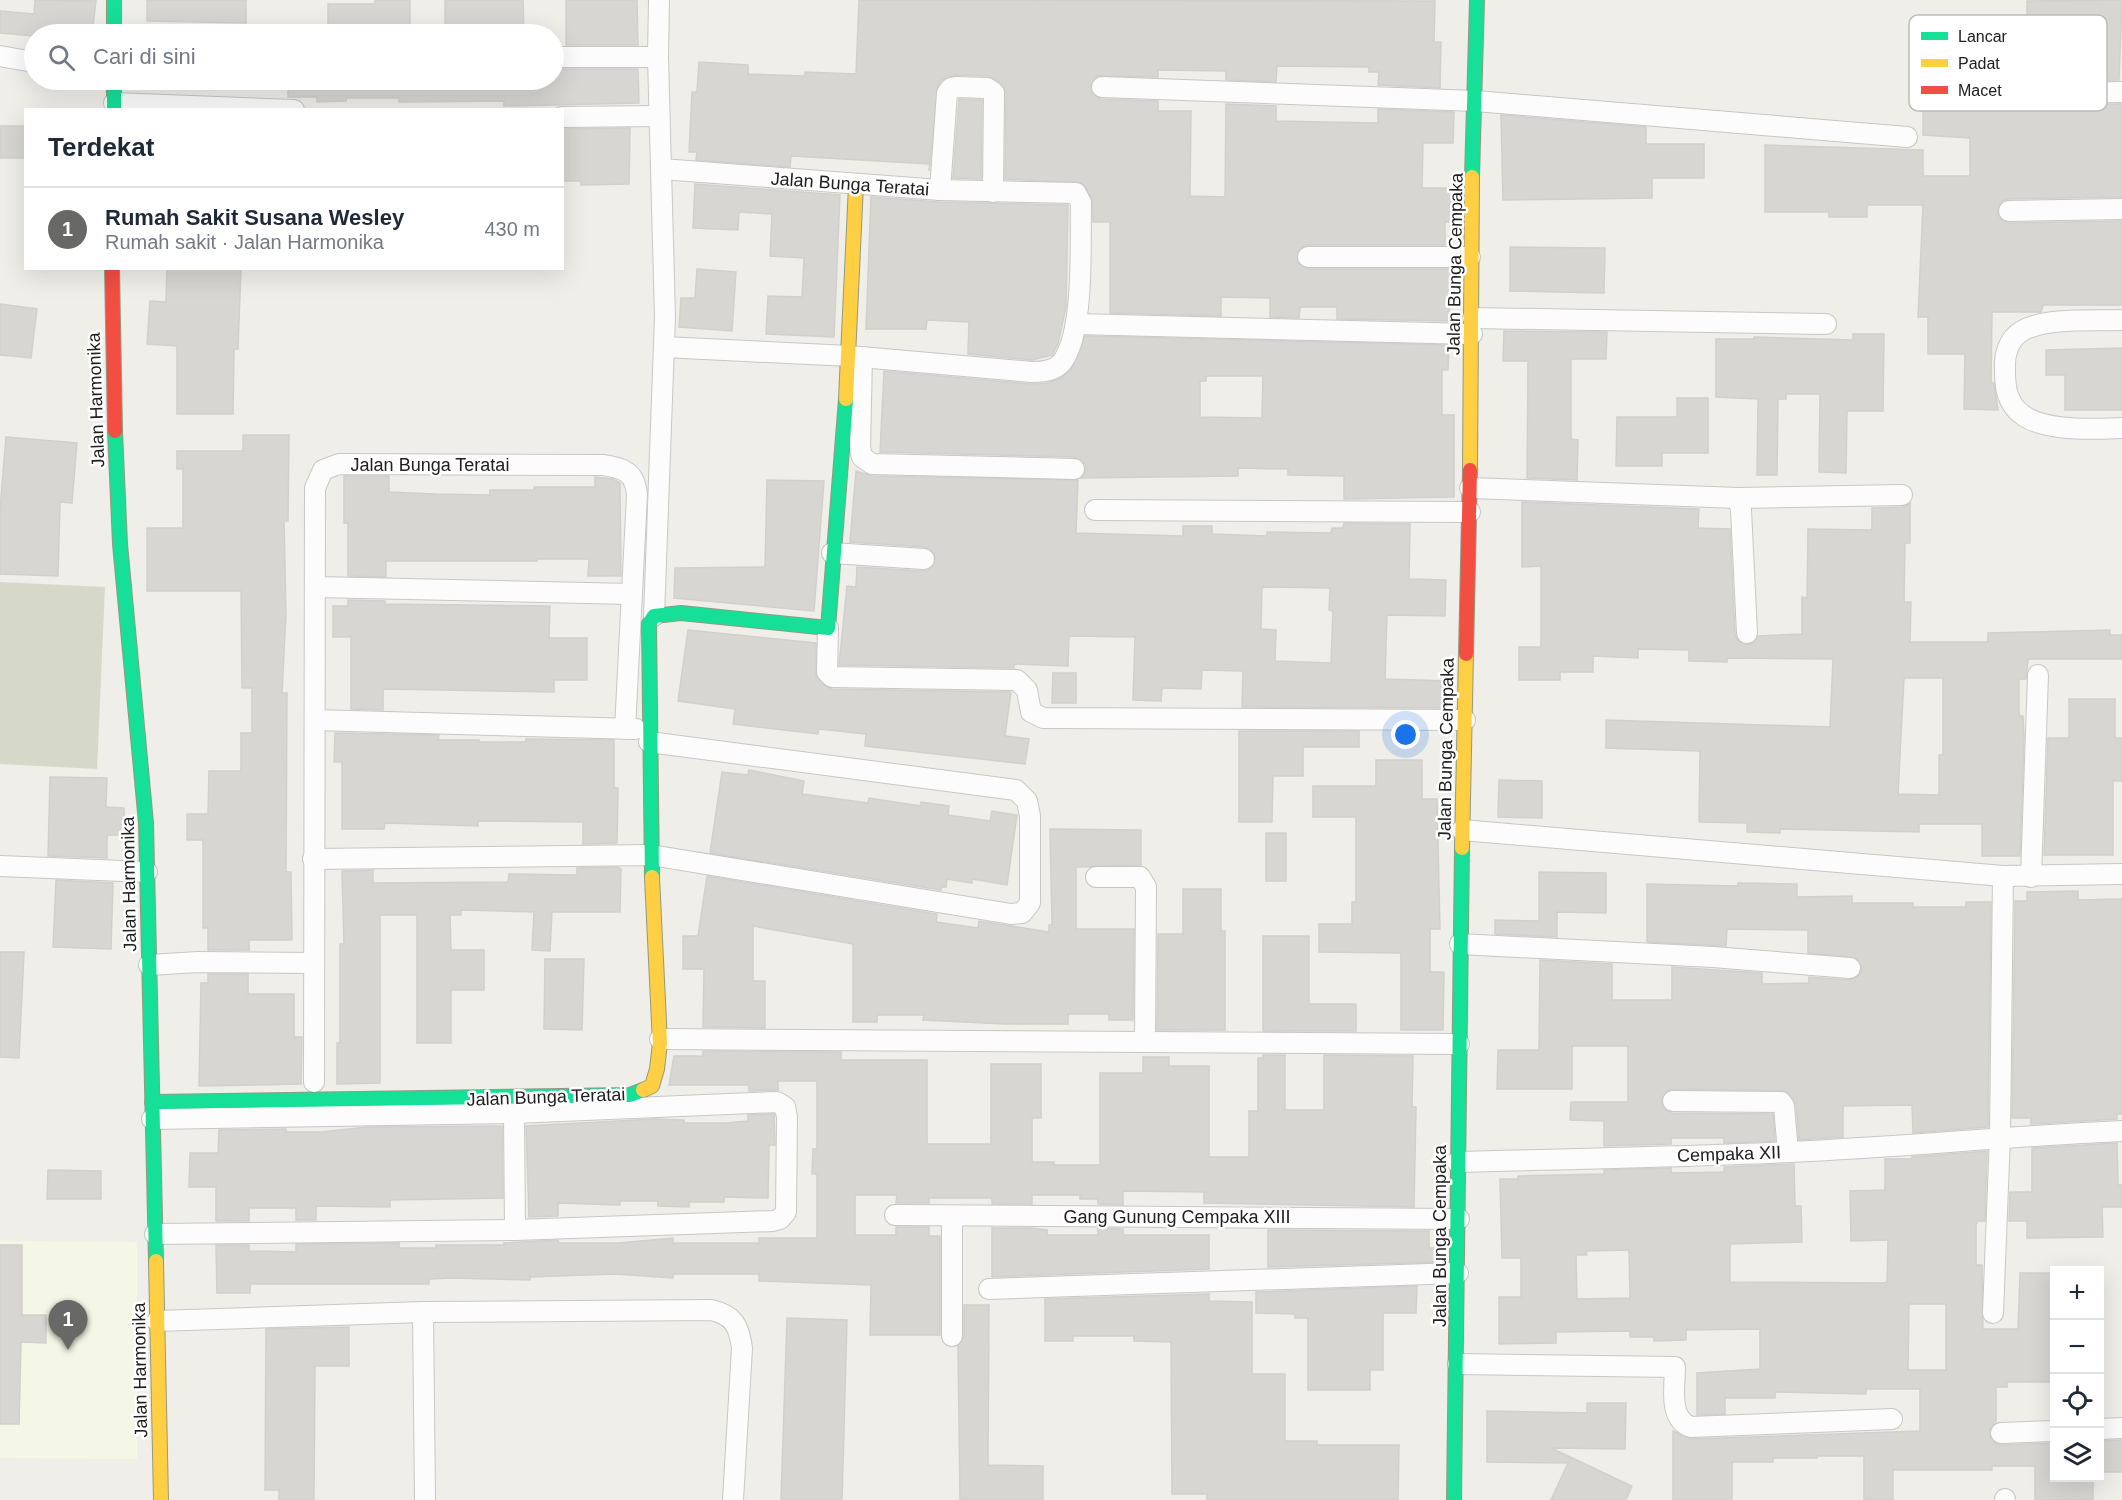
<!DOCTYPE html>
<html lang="id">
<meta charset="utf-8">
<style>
body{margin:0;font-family:Helvetica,sans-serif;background:#f6f6f7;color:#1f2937}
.controls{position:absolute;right:18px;bottom:18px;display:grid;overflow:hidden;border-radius:0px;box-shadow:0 6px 24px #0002}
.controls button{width:54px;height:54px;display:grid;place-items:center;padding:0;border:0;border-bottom:2px solid #e0e1e3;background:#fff;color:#1f2937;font:30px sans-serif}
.you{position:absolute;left:1406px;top:735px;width:21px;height:21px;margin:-15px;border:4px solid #fff;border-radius:50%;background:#1a73e8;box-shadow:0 0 0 9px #1a73e833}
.badge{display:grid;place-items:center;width:39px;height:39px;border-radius:50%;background:#686866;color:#fff;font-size:20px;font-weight:700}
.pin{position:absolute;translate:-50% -50px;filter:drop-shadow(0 2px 3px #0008)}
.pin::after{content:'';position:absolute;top:32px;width:21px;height:18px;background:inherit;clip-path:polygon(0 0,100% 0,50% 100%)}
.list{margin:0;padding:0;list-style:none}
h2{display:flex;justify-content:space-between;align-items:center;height:78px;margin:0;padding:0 24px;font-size:26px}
h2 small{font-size:20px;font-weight:400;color:#747a83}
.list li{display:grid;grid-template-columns:39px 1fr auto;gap:18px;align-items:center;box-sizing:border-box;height:84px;padding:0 24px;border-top:2px solid #e0e1e3}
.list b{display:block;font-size:22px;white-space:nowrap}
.list p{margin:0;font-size:20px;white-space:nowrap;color:#747a83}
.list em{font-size:20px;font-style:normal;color:#747a83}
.icon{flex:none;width:33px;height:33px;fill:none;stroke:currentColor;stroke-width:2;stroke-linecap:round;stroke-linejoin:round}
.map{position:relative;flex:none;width:2122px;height:1500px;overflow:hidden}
.search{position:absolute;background:#fff;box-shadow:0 6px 24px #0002;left:24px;top:24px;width:540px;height:66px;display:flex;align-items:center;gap:15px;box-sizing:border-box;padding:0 21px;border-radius:33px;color:#747a83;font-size:22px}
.panel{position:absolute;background:#fff;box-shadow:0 6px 24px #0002;left:24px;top:108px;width:540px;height:162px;border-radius:0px}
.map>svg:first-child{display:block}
.education{fill:#f4f7e5}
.construction{fill:#d6d9ca}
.building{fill:#d7d6d2;stroke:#d2d0ca;stroke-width:1.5;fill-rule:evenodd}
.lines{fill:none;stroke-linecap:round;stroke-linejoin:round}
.street-casing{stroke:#c7c7c5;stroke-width:22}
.fast-casing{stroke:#939a7f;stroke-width:16}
.slow-casing{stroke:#939a7f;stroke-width:16}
.jam-casing{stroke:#939a7f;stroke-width:16}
.street{stroke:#fdfcfc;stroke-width:20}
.fast{stroke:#16e098;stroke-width:14}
.slow{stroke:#ffcf43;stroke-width:14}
.jam{stroke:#f24e42;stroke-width:14}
.labels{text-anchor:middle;stroke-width:5;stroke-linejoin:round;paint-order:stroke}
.street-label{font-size:18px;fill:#202020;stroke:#fff}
.key{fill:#fff;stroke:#bcbcbc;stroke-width:1.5}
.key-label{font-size:16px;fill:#202020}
</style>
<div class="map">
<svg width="2122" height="1500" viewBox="0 0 2122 1500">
<rect width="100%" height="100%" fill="#efeee9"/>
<polygon class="education" points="0,1241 137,1242 137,1459 0,1458"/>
<polygon class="construction" points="0,582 105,587 97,769 0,764"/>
<g class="building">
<polygon points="35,0 96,1 92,34 34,36 0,33 0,11 34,14"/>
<polygon points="147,0 246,0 246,23 147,21"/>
<polygon points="375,0 410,0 410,34 328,34 328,4 375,4"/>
<polygon points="445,0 523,0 524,34 445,34"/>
<polygon points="566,0 637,0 638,45 566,45"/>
<polygon points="859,0 1435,1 1434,42 1441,42 1440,88 1378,85 1379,72 1369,72 1369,67 1277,66 1276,82 1226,80 1226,71 1158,70 1158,77 1097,76 1090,87 1092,93 1101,99 1158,101 1158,111 1191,111 1190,196 1225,197 1226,104 1276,106 1276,121 1378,123 1378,109 1454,112 1453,143 1423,143 1422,188 1452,188 1451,222 1445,222 1445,245 1308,245 1302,247 1296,256 1298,263 1308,269 1451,269 1449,321 1337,319 1337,307 1300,307 1299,318 1270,317 1270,298 1221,297 1221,316 1110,313 1110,222 1093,222 1092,198 1082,183 1005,179 1006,93 1001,83 988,76 954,75 942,80 938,86 929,171 930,164 791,156 790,167 696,160 697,152 689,152 692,92 697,92 699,62 748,65 748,74 805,76 805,72 856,74"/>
<polygon points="2122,0 2119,80 1964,83 1953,90 1954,102 1964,107 2122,104 2122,197 2009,199 2002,201 1997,211 1999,218 2009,223 2122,221 2122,305 2043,305 2041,312 1992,312 1991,383 1994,383 1998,410 1964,409 1965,354 1928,354 1928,317 1918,317 1923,205 1867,205 1867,217 1829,217 1829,212 1765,212 1765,145 1923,150 1923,176 1970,176 1970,138 1923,135 1923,85 1931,85 1931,46 2027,48 2027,1"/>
<polygon points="554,69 638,69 639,103 504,106 504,101 399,102 399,98 346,98 346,101 317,102 317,97 288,97 288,80 554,80"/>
<polygon points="959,99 982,100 981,179 953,178"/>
<polygon points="1501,115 1646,127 1646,144 1704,144 1704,178 1652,178 1652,198 1503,200"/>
<rect x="0" y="126" width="26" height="32"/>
<polygon points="630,128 629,184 581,185 581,181 562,181 562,129"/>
<polygon points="695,184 840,195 834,337 766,334 768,296 802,297 804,258 770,256 772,214 739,212 738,230 693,228"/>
<polygon points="871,197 939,202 1068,205 1066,307 1058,344 1052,355 1032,360 968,354 969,322 927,320 926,329 866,329"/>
<polygon points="1510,247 1605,248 1604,293 1510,291"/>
<polygon points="167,268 241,268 238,349 234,349 233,414 177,414 177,346 147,344 150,301 166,302"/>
<polygon points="697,269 736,272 732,331 679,327 681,298 695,298"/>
<polygon points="0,304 37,309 31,358 0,355"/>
<polygon points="1504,331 1607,332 1606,359 1571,359 1571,439 1578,440 1577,480 1527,478 1528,361 1503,361"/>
<polygon points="1853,334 1884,334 1883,411 1847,411 1846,473 1819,472 1820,394 1786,394 1786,399 1778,399 1777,475 1757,475 1758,399 1716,397 1716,339 1754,339 1754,337 1853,340"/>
<path d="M1085 336 1449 345 1448 370H1442V415H1454V497L1344 499V476L1288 475V469L1238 468V476L1081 478 1086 470 1085 464 1074 457 880 452 884 371 1031 384 1047 383 1061 378 1071 370ZM1206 376H1263L1262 418 1200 417V381H1206Z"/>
<polygon points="2122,348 2122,410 2065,410 2065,375 2046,375 2046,350"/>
<polygon points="1677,398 1708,398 1708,453 1662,453 1662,466 1616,466 1617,417 1677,417"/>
<polygon points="243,435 289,435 288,521 284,521 286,613 282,693 287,693 286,872 291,872 292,940 249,940 249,950 208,950 208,928 203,928 203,840 187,840 187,814 208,814 209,771 241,771 241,733 252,733 252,688 242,688 241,591 147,591 147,528 183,528 183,469 177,469 177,451 243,451"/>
<polygon points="6,437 77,443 72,503 60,502 58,576 0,574 0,510"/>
<path d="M856 471 872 476 1078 480 1076 533 1183 536V526H1212V534L1267 536V532L1331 533 1332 528H1343L1344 523 1410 524 1409 579 1446 580 1445 616 1387 615 1385 679 1450 681 1449 708 1242 707 1243 671 1202 670 1201 689 1162 688 1161 701 1133 700 1135 637 1069 636 1068 666 1014 664V668L839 665 847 586 856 587 857 567 924 571 930 569 936 560 934 553 925 547 850 542ZM1262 587 1330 588 1329 610 1333 611 1331 663 1275 661 1276 630 1261 629Z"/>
<polygon points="344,476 389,476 389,492 435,494 490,495 490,490 534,490 534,487 595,487 595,477 613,479 620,483 621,576 588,576 589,559 537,559 537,561 386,561 386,577 348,576 348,523 344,523"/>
<polygon points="767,480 824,481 814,611 674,598 675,568 765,567"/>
<path d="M1522 502 1699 509 1698 528 1730 529 1735 634 1737 640 1747 645 1754 643 1758 636 1802 634V597L1807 598 1808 529 1872 530V508L1902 507 1910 503V543H1905L1904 602H1911L1910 642H1988V633L2110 630V635H2122V659H2028L2026 679H2019V716H2023L2024 738 2020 856H1982V824H1919V832L1780 829V833L1747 832V823L1699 822 1700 751 1606 748V720L1830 727 1833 659 1727 658V662L1689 661V650L1638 649V658L1593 656V672H1560V680H1519V647H1541V566L1522 567ZM1904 678H1943V755H1939V795L1898 794Z"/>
<polygon points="348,600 385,601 385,604 550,606 549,638 587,638 587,680 554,680 554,692 383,689 383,710 351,709 351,637 333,637 333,606 348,606"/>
<polygon points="688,630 816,643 816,676 824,685 832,689 1011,692 1005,736 1029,739 1025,764 865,746 866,734 819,729 818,734 733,724 735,709 678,701"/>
<polygon points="1053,673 1076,673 1076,703 1052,703"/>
<polygon points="2069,699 2115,699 2115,738 2122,738 2122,781 2113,781 2113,855 2044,855 2048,738 2069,738"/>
<polygon points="1239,731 1359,731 1359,747 1303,747 1303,776 1273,776 1272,822 1239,822"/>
<polygon points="335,733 439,735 438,740 479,740 479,742 526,742 526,739 614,740 614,788 618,788 617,843 583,844 583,822 478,821 478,826 385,823 384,829 342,829 342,762 334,762"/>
<polygon points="1376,760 1422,760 1422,799 1437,799 1440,929 1430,929 1430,972 1444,972 1443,1030 1401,1030 1401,953 1319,952 1319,924 1352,924 1352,902 1356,902 1356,817 1313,817 1313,786 1376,786"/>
<polygon points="749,770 804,781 802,794 868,803 869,798 921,806 921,802 949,806 948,815 990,821 992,811 1017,815 1007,885 972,879 972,883 947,879 946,887 941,887 941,890 710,853 722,772 748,775"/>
<polygon points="50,777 107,778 106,807 124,808 124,835 107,835 107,858 48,856"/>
<polygon points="1499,780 1542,781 1542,818 1498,817"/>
<polygon points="1050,829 1141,830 1141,865 1076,867 1076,929 1134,929 1133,1020 1109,1020 1109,1014 1068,1014 1068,1024 1005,1024 923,1020 924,1015 877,1015 877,1022 853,1022 853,944 753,926 753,981 765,981 765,1028 703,1027 704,969 683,969 683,936 698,936 707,876 937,914 936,922 978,928 979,921 1049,932 1049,925 1052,925"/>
<rect x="1266" y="833" width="20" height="48"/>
<polygon points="617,867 621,869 620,912 552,912 550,951 532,950 534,912 461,910 461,915 450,915 451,950 484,950 484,990 451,990 451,1043 417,1043 417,915 380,915 380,1083 337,1084 337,1043 340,1043 340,944 344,944 342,871 373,870 373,883 508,882 509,874 577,875 577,868"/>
<polygon points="1539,872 1606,873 1606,913 1557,912 1557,937 1495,934 1495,920 1539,921"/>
<polygon points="56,880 113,883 111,949 53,947"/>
<polygon points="1738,883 1797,884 1797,897 1852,896 1852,903 1913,903 1913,907 1966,907 1966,902 1991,902 1988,1127 1913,1133 1912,1105 1843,1106 1843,1137 1799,1140 1796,1104 1786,1091 1673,1089 1667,1091 1661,1100 1663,1107 1672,1113 1773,1114 1775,1141 1724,1143 1724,1138 1671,1138 1671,1144 1604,1146 1604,1121 1570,1120 1571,1102 1628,1102 1628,1046 1572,1046 1572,1089 1497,1089 1498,1050 1539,1050 1540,960 1612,964 1612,1000 1672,1000 1672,967 1762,973 1762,984 1809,983 1809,977 1850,980 1859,975 1862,968 1856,958 1808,953 1808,930 1727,929 1726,946 1647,942 1647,884 1738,886"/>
<polygon points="1183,889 1221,889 1221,931 1225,931 1225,1030 1157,1030 1158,934 1183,934"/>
<polygon points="2078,891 2078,900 2122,899 2122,1114 2117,1114 2117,1119 2031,1124 2031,1118 2012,1118 2015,901 2027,901 2027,892"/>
<polygon points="1263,936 1309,936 1309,1004 1356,1004 1356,1031 1263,1031"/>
<polygon points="0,952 24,952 19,1058 0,1057"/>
<polygon points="545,959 584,959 582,1030 544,1029"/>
<polygon points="208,974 248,974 248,994 294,994 294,1037 302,1037 301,1084 199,1086 201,983 208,983"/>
<polygon points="703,1051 841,1052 841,1060 927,1060 927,1144 991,1144 991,1064 1041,1064 1041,1118 1032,1118 1032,1162 1054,1162 1054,1165 1100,1165 1100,1073 1143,1073 1143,1057 1169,1057 1169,1066 1209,1066 1209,1157 1249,1157 1249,1111 1258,1111 1258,1058 1263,1058 1263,1055 1285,1055 1285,1110 1324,1110 1324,1055 1413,1056 1412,1107 1416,1107 1414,1207 1204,1203 1204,1192 1123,1191 1123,1205 1098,1204 1098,1199 1080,1199 1080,1195 1032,1195 1032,1204 992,1204 992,1198 929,1198 929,1203 896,1203 897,1195 855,1195 855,1235 896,1235 896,1227 929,1227 929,1236 940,1236 940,1335 870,1335 871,1285 759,1281 759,1274 673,1274 673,1278 615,1274 530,1277 530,1280 452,1278 429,1279 429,1284 250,1284 250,1293 217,1293 216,1245 249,1245 249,1251 296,1252 296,1244 399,1243 399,1248 436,1248 436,1245 504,1245 504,1243 558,1240 559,1243 619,1243 673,1238 673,1243 759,1243 759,1238 817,1238 817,1174 812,1174 813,1149 817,1149 817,1081 778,1081 778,1090 749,1091 749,1085 669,1085 674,1056 703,1056"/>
<polygon points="774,1114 775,1145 769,1145 768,1198 724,1197 724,1202 689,1202 689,1207 658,1206 658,1201 620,1201 620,1205 558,1203 558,1216 529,1217 526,1126 654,1119 684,1120 684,1123 726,1123 748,1121 748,1115"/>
<polygon points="502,1126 503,1198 390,1200 390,1207 316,1206 316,1220 296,1220 296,1208 249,1208 249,1221 216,1221 216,1187 189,1187 190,1153 218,1153 219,1130 286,1129 286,1132 321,1132 367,1127"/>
<polygon points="2117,1143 2118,1185 2122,1185 2122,1207 2102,1207 2103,1237 2027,1238 2027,1221 2009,1221 2010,1192 2032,1192 2032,1148"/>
<path d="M1987 1151 1985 1221H1978L1976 1225V1265H1982L1983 1329H2018L2020 1273H2055V1382H2007V1387H1996V1422L1991 1427 1989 1434 1995 1443 2001 1445 2055 1443V1479L2093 1478V1500H2035V1466H1992V1470H1893V1500H1864V1456H1817V1458H1773V1462H1732V1500H1673V1431L1691 1439 1920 1431V1389H1866V1394L1775 1392V1398H1725V1414L1697 1415V1373L1760 1369V1329L1686 1330V1340L1654 1341V1337H1630V1331L1556 1332V1343L1499 1344V1297H1521V1258H1502L1500 1179H1518V1176L1604 1174V1170L1671 1168V1173L1724 1172V1167L1794 1164 1795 1206H1801L1802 1242 1730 1244V1282L1883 1283 1887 1282 1888 1240 1851 1241 1850 1191 1885 1190V1159H1912V1157ZM1629 1250 1630 1298 1577 1299 1576 1255H1587L1586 1251ZM1909 1304H1946V1370H1908Z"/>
<polygon points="48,1170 101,1171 101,1199 47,1199"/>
<polygon points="992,1228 1032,1228 1047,1230 1047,1235 1098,1235 1098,1228 1123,1229 1123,1235 1209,1235 1209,1269 992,1277"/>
<polygon points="1268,1230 1429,1231 1429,1248 1441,1248 1441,1262 1268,1267"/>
<polygon points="0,1245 22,1245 22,1315 46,1315 46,1343 21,1342 19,1424 0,1424"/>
<polygon points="1417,1286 1416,1313 1383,1313 1383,1370 1370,1370 1370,1390 1308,1390 1308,1318 1295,1318 1295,1314 1256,1313 1256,1292"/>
<polygon points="1209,1294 1209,1301 1252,1302 1252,1374 1285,1374 1285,1441 1317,1441 1317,1445 1399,1445 1398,1500 1207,1500 1207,1494 1172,1494 1171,1342 1134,1341 1134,1336 1073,1336 1073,1341 1045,1341 1045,1299"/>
<polygon points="964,1305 989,1305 988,1465 1043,1466 1043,1500 960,1500 958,1346 964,1337"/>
<polygon points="787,1318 847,1320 842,1500 781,1500"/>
<polygon points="349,1327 349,1366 315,1366 314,1500 279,1500 279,1490 265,1490 266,1329"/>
<polygon points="1587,1403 1626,1403 1625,1449 1551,1448 1632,1486 1626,1500 1551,1500 1568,1463 1487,1462 1487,1411 1587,1413"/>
<polygon points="2122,1440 2122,1472 2100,1472 2100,1441"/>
</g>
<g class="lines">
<defs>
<g id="street">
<polyline points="0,56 34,62"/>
<polyline points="554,57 658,57"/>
<polyline points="1102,87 1476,101 1907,137"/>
<polyline points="1964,95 2122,92"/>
<polyline points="114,103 294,110"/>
<polyline points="562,117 659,116"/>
<path d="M662 169 940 190 1076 193 1081 203C1080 241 1085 332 1062 362 1055 371 1043 372 1032 372L849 356 664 347"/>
<polyline points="940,190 947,93 951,88 956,87 987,88 994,93 993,192"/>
<polyline points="2009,211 2122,209"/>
<polyline points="1308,257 1470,257"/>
<polyline points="1473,318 1826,324"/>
<path d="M2122 320C2094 321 2046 317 2022 331 2008 339 2004 356 2005 370 2005 384 2006 398 2016 409 2036 433 2094 429 2122 428"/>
<polyline points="1076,324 1472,334"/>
<polyline points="862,357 860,448 862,457 872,464 1074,469"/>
<polyline points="1470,488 1738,498 1902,495"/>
<polyline points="1738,498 1741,510 1747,633"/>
<polyline points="1095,510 1470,512"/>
<polyline points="832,553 924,559"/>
<polyline points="316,587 632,594"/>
<polyline points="654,616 665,317 658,57 659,0"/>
<polyline points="828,628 827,672 832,677 1017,680 1027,690 1031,712 1043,718 1465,720"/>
<polyline points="315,720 636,729"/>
<polyline points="1462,830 2003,876 2122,874"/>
<polyline points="313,859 651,855 1011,914 1022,913 1030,903 1030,816 1027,801 1016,790 649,742"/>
<polyline points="0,866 147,872"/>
<polyline points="1096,877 1140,877 1146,887 1145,1042"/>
<polyline points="2031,877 2038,675"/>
<polyline points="1460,944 1713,957 1850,968"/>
<polyline points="149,965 198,962 314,963"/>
<polyline points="660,1039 1459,1044"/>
<path d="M314 1082 315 488 323 470 339 464 603 465C624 468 635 472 637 495L625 729"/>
<polyline points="1673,1101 1781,1102 1784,1106 1788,1152"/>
<polyline points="514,1113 515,1230"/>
<polyline points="152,1119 514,1113 777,1102 785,1107 787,1117 786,1212 780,1219 773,1221 515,1230 155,1234"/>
<path d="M1457 1162C1568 1159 1679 1157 1790 1152 1901 1147 2011 1136 2122 1131"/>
<polyline points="895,1215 1459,1219"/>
<polyline points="952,1216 952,1336"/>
<polyline points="989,1289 1458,1273"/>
<polyline points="423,1312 425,1500"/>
<polyline points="1993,1313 2000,1136 2003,876"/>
<path d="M157 1321 423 1312 711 1310C734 1315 739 1326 742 1348L733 1500"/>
<path d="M1458 1364 1675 1367C1675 1387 1668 1419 1691 1427L1892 1419"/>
<polyline points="2100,1429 2122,1428"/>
<polyline points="2001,1433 2054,1431"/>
<polyline points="2005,1499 2005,1500"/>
</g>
<g id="fast">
<polyline points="114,0 114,34"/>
<polyline points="114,80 114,110"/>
<polyline points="1472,177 1477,0"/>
<polyline points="115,431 120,544 146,823 156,1261"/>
<polyline points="652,877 649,624 654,616 681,613 828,628 846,399"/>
<polyline points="152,1102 630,1095 643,1090"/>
<polyline points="1454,1500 1462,848"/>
</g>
<g id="slow">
<polyline points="846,399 856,185"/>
<polyline points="1470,470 1472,177"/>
<polyline points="1462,848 1466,654"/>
<polyline points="643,1090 652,1086 657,1069 660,1043 652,877"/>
<polyline points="156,1261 161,1500"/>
</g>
<g id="jam">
<polyline points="112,268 115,431"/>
<polyline points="1466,654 1470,470"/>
</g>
</defs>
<use href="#street" class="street-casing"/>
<use href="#fast" class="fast-casing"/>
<use href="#slow" class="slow-casing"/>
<use href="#jam" class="jam-casing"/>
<use href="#street" class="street"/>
<use href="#fast" class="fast"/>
<use href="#slow" class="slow"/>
<use href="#jam" class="jam"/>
</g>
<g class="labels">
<g class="street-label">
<text transform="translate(850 184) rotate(4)" y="6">Jalan Bunga Teratai</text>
<text transform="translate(1455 264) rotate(-89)" y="6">Jalan Bunga Cempaka</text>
<text transform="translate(96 400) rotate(-92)" y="6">Jalan Harmonika</text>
<text x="430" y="471">Jalan Bunga Teratai</text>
<text transform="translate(1446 749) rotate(-89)" y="6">Jalan Bunga Cempaka</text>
<text transform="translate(129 884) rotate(-91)" y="6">Jalan Harmonika</text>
<text transform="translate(546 1097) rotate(-2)" y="6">Jalan Bunga Teratai</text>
<text transform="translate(1729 1154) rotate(-2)" y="6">Cempaka XII</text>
<text x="1177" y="1223">Gang Gunung Cempaka XIII</text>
<text transform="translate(1440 1236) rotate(-90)" y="6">Jalan Bunga Cempaka</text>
<text transform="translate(140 1370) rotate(-91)" y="6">Jalan Harmonika</text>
</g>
</g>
<rect x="1909" y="15" width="198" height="96" rx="9" class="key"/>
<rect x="1921" y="32" width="27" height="8" fill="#16e098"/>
<rect x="1921" y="59" width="27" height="8" fill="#ffcf43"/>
<rect x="1921" y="86" width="27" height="8" fill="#f24e42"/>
<g class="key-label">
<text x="1958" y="42">Lancar</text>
<text x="1958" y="69">Padat</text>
<text x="1958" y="96">Macet</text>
</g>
</svg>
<div class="controls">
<button>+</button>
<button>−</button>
<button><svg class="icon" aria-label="locate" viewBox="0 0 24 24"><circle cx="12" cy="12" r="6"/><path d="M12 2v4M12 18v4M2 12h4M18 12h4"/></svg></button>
<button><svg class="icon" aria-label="layers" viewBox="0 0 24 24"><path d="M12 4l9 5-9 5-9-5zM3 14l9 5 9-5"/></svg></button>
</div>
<div class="you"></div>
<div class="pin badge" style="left:68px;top:1350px">1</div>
<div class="search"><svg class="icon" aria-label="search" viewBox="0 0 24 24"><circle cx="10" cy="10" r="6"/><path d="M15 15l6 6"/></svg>Cari di sini</div>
<section class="panel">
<h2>Terdekat<small></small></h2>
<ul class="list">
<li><span class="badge">1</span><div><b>Rumah Sakit Susana Wesley</b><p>Rumah sakit · Jalan Harmonika</p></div><em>430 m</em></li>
</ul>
</section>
</div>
